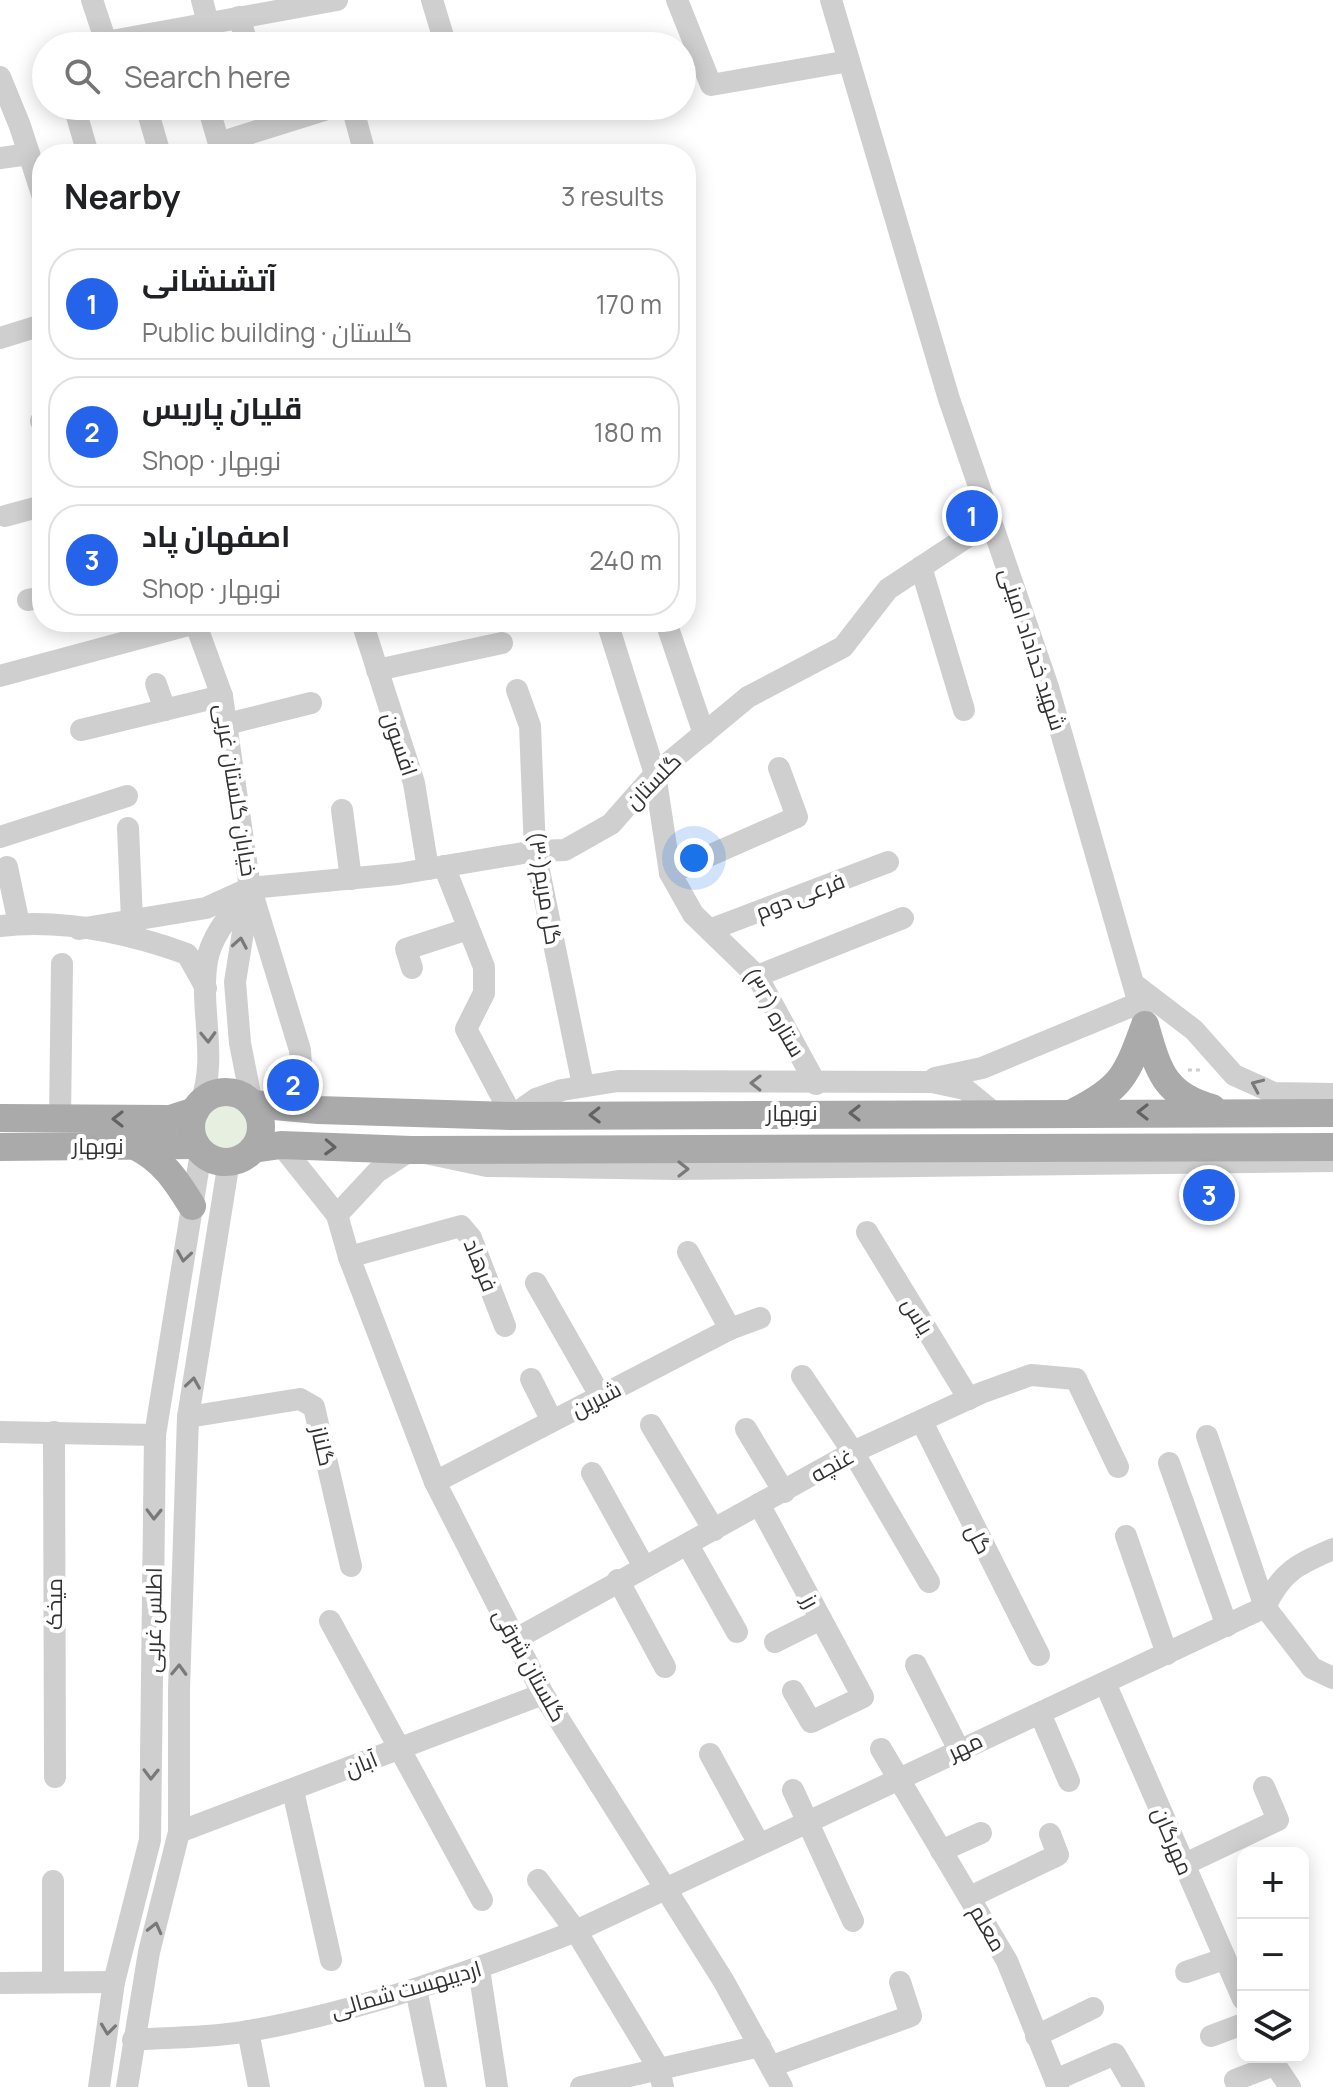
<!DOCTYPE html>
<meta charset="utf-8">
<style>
body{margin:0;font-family:Manrope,Cairo,sans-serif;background:#f6f6f6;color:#202124}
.controls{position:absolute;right:24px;bottom:24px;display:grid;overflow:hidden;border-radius:16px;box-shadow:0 4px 20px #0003}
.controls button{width:72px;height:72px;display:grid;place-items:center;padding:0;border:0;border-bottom:2px solid #e0e0e0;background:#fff;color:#202124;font:40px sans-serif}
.you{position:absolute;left:694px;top:858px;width:28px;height:28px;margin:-20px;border:6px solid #fff;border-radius:50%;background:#1a73e8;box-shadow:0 0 0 12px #1a73e833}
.badge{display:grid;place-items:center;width:52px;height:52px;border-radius:50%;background:#2563eb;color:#fff;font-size:26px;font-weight:700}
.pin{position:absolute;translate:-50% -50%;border:4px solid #fff;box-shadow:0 2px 8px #0006}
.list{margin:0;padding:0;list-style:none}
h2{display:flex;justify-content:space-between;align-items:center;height:104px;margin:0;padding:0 32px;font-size:34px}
h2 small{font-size:26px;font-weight:400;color:#757577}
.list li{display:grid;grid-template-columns:52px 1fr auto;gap:24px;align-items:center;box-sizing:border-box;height:112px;margin:0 16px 16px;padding:0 16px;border:2px solid #e0e0e0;border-radius:32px}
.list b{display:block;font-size:30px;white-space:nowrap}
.list p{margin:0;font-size:26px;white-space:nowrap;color:#757577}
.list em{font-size:26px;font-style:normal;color:#757577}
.icon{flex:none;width:44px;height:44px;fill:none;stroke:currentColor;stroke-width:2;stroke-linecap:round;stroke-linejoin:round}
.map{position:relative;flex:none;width:1333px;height:2087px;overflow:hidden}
.search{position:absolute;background:#fff;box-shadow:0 4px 20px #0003;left:32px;top:32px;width:664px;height:88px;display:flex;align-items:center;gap:20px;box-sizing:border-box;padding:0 28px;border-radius:44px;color:#757577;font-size:30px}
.panel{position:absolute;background:#fff;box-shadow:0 4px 20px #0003;left:32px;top:144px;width:664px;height:488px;border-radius:32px}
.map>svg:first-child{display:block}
.green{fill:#e7efe1}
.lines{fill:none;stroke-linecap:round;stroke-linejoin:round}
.path{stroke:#cfcfcf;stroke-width:3;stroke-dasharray:4 4;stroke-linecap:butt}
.minor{stroke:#cfcfcf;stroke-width:22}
.major{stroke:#aaa;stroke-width:28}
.oneway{stroke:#797979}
.oneway2{stroke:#626262}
.labels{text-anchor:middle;stroke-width:8;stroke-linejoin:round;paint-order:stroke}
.street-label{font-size:22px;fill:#323232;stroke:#fff}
</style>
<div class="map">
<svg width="1333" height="2087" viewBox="0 0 1333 2087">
<rect width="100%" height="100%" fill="#fff"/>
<circle class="green" cx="227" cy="1126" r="24"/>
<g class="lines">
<polyline class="path" points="1188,1070 1204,1070"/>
<g class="minor">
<polyline points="92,0 106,42 337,0"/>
<polyline points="202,0 208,23"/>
<polyline points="432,0 446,46"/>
<polyline points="677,0 711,85 849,61"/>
<polyline points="831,0 949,399 1048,687 1145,1025"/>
<polyline points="239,17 248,46"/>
<polyline points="0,77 20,126 42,194"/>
<polyline points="74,106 88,154"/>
<polyline points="146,106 160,154"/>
<polyline points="208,106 222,154"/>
<polyline points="352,106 365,154"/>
<polyline points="219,143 337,106"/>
<polyline points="0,158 29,154"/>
<polyline points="0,338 42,325"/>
<polyline points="41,421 42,420"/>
<polyline points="5,516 42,506"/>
<polyline points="921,567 964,710"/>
<polyline points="28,600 42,597"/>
<polyline points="195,622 222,696 250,888 235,982 240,1043 252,1104"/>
<polyline points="362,622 414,783 428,869"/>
<polyline points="607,622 655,774 670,873 693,914 757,976 816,1084"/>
<polyline points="666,622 704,734"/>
<polyline points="377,670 502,643"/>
<polyline points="0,676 196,623"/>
<polyline points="156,684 165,710"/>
<polyline points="517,690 530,726 535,851 583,1085"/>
<polyline points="227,724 311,703"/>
<polyline points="81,730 222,696"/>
<polyline points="342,810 351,879"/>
<polyline points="128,828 132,920"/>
<polyline points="0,837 127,796"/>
<polyline points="444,866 484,967 484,993 466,1029 512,1116 536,1099 562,1090 618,1081 932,1082 965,1089 993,1112"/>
<polyline points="7,867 19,924"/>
<polyline points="670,873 797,817 779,768"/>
<polyline points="252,893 300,1050 304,1109"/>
<path d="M0 926C62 919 129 933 187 954L206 988"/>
<polyline points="79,929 206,908 250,888 398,874 535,851 565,850 611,824 655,774 748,697 843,647 888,589 991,521"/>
<polyline points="712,929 888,862"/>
<polyline points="412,968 406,949 468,929"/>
<polyline points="757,976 903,918"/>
<polyline points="1135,985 1194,1030 1234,1075 1274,1093 1333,1094"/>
<polyline points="935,1078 982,1068 1139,1003"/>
<path d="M201 1102C218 1057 199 1008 207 961 211 936 232 912 247 892"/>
<polyline points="60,1118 62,964"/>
<polyline points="281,1145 337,1215 349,1257 435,1482 543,1694 723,1980 782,2087"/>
<polyline points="337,1215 377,1172 411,1150 487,1166 675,1169 1333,1161"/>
<polyline points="867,1232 969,1399"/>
<polyline points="688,1252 730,1329"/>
<polyline points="349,1257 461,1226 471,1238 505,1326"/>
<polyline points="536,1283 601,1397"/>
<polyline points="802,1376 853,1452 929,1582"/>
<polyline points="531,1379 552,1421"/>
<polyline points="188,1417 300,1399 314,1407 351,1566"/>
<polyline points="922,1422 1039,1655"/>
<polyline points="651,1425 714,1530"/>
<polyline points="746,1429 784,1492"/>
<polyline points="0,1432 155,1435"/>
<polyline points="54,1432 55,1777"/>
<polyline points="1207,1436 1265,1607 1312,1668 1333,1678"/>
<polyline points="1169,1463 1227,1626"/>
<polyline points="592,1473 643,1565"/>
<polyline points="435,1482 730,1329 760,1318"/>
<polyline points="759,1504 863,1697 811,1722 793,1691"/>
<polyline points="1126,1536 1167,1654"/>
<polyline points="688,1545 737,1632"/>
<polyline points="618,1580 665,1667"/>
<path d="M1265 1607C1282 1571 1298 1564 1333 1549"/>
<polyline points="330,1621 482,1900"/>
<polyline points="514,1640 853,1452 981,1393 1031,1375 1076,1379 1118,1467"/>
<polyline points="775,1642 821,1619"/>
<polyline points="916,1665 958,1748"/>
<polyline points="1105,1683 1243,1999"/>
<polyline points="1040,1713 1069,1781"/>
<polyline points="881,1749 1007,1961 1058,2087"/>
<polyline points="710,1754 759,1844"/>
<polyline points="793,1790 853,1921"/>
<polyline points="293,1791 331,1960"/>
<polyline points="179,1832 543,1694"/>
<polyline points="941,1851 981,1833"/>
<polyline points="1183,1865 1278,1820 1264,1787"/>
<polyline points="538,1880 576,1931 659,2069 663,2087"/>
<polyline points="53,1881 53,1982"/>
<polyline points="970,1897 1058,1855 1050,1834"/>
<polyline points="479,1969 497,2087"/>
<polyline points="1186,1972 1224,1959"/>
<polyline points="0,1983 114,1982"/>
<polyline points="416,1989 436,2087"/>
<polyline points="248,2031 259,2087"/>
<polyline points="1036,2036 1093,2008"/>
<polyline points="1211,2036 1243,2024"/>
<path d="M133 2040C171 2037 211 2038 249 2031 361 2011 471 1972 576 1931L1265 1607"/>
<polyline points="1270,2057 1290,2087"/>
<polyline points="772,2066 911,2016 900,1982"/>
<polyline points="1055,2080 1115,2054 1134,2087"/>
<polyline points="1235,2080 1274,2065"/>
<polyline points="99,2087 114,1982 150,1840 155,1435 201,1152"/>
<polyline points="127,2087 149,1952 179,1832 179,1689 188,1417 229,1161"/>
<polyline points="581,2087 760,2046"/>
</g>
<g class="major">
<circle cx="226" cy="1127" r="35"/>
<polyline points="252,1104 318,1110 512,1116 1333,1113"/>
<path d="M1076 1111C1123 1087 1127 1074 1145 1025 1158 1070 1164 1095 1212 1108"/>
<polyline points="0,1118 170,1119 195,1111"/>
<path d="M135 1146C163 1160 176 1180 192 1206"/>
<polyline points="0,1147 196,1145"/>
<polyline points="253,1149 281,1145 411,1150 1333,1147"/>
</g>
</g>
<defs><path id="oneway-chevron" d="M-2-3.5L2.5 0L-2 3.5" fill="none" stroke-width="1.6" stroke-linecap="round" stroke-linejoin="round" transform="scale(2)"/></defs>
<g class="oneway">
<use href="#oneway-chevron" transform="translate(240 943) rotate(-80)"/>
<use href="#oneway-chevron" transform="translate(208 1037) rotate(88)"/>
<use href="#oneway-chevron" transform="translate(756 1083) rotate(-179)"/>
<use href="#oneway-chevron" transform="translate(1257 1085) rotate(-156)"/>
<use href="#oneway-chevron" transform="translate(683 1169)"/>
<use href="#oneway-chevron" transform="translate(184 1256) rotate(99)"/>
<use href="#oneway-chevron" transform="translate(193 1383) rotate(-81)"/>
<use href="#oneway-chevron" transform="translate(154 1514) rotate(91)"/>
<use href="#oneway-chevron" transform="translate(179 1670) rotate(-88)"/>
<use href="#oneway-chevron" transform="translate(151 1774) rotate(91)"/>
<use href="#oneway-chevron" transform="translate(155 1928) rotate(-76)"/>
<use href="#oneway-chevron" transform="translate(108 2029) rotate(97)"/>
</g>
<g class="oneway2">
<use href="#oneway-chevron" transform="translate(1143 1112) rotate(-180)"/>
<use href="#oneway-chevron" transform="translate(855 1113) rotate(180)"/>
<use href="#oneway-chevron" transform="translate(595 1115) rotate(179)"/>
<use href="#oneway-chevron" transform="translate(118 1119) rotate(-180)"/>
<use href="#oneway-chevron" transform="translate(330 1147) rotate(2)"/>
</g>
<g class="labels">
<g class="street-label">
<text transform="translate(1033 649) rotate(72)" y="8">شهید خداداد امینی</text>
<text transform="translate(400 744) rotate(71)" y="8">افسون</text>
<text transform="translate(653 781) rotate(-45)" y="8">گلستان</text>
<text transform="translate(236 790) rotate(81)" y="8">خیابان گلستان غربی</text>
<text transform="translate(545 888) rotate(81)" y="8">گل مریم(۳۰)</text>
<text transform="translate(800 896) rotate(-21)" y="8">فرعی دوم</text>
<text transform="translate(774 1012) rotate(59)" y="8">ستاره (۳۲)</text>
<text x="792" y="1121">نوبهار</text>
<text x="98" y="1154">نوبهار</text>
<text transform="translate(481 1265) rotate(68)" y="8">فرهاد</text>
<text transform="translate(918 1316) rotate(59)" y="8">یاس</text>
<text transform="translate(596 1399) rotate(-27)" y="8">شیرین</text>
<text transform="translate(323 1446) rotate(77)" y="8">گلناز</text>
<text transform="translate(832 1465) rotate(-29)" y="8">غنچه</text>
<text transform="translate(979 1539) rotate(63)" y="8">گل</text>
<text transform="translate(811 1601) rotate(61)" y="8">رز</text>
<text transform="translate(54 1604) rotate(-90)" y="8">میخک</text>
<text transform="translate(153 1620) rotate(-89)" y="8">اطلس غربی</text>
<text transform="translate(530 1665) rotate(61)" y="8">گلستان شرقی</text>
<text transform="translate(965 1746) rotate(-25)" y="8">مهر</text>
<text transform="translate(361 1764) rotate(-22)" y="8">آبان</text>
<text transform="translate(1173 1841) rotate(67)" y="8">مهرگان</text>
<text transform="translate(988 1928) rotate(60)" y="8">معلم</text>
<text transform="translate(406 1989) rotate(-16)" y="8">اردیبهست شمالی</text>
</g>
</g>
</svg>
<div class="controls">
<button>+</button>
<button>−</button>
<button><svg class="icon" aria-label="layers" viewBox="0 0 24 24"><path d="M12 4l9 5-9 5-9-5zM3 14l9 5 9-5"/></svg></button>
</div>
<div class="you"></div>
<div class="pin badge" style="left:972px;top:516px">1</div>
<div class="pin badge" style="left:293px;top:1085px">2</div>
<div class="pin badge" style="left:1209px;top:1195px">3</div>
<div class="search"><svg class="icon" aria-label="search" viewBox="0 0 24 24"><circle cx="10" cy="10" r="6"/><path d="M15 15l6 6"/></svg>Search here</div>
<section class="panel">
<h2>Nearby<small>3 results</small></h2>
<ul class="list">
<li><span class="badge">1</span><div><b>آتشنشانی</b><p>Public building · گلستان</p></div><em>170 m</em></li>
<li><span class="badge">2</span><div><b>قلیان پاریس</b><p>Shop · نوبهار</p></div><em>180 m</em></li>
<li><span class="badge">3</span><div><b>اصفهان پاد</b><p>Shop · نوبهار</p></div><em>240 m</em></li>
</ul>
</section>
</div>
